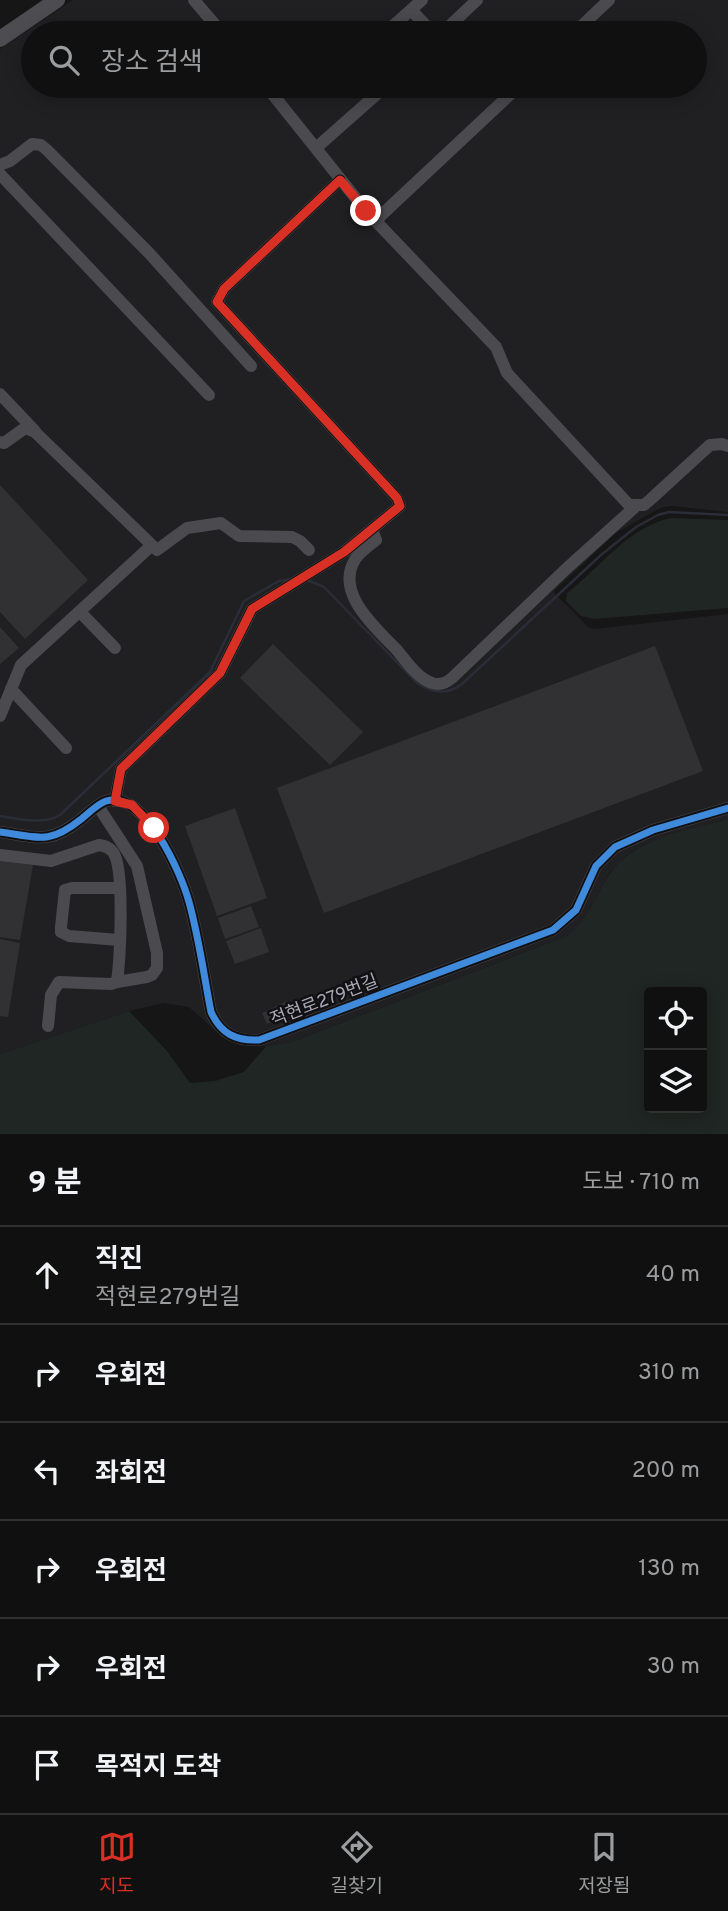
<!DOCTYPE html>
<html lang="ko">
<meta charset="utf-8">
<style>
body{margin:0;font-family:Overpass,"Noto Sans KR",sans-serif;background:#191919;color:#f1f3f6}
.controls{position:absolute;right:21px;bottom:21px;display:grid;overflow:hidden;border-radius:7px;box-shadow:0 4px 18px #0003}
.controls button{width:63px;height:63px;display:grid;place-items:center;padding:0;border:0;border-bottom:2px solid #303030;background:#101010;color:#f1f3f6;font:35px sans-serif}
.stop{position:absolute;width:21px;height:21px;margin:-16px;border:5px solid #d93025;border-radius:50%;background:#fff}
.stop.end{background:#d93025;border-color:#fff;box-shadow:0 2px 7px #0008}
.list{margin:0;padding:0;list-style:none}
h2{display:flex;justify-content:space-between;align-items:center;height:91px;margin:0;padding:0 28px;font-size:30px}
h2 small{font-size:23px;font-weight:400;color:#9c9d9f}
.list li{display:grid;grid-template-columns:46px 1fr auto;gap:21px;align-items:center;box-sizing:border-box;height:98px;padding:0 28px;border-top:2px solid #303030}
.list b{display:block;font-size:26px;white-space:nowrap}
.list p{margin:0;font-size:23px;white-space:nowrap;color:#9c9d9f}
.list em{font-size:23px;font-style:normal;color:#9c9d9f}
.icon{flex:none;width:38px;height:38px;fill:none;stroke:currentColor;stroke-width:2;stroke-linecap:round;stroke-linejoin:round}
.map{position:relative;flex:none;width:728px;height:1134px;overflow:hidden}
.search{position:absolute;background:#101010;box-shadow:0 4px 18px #0003;left:21px;right:21px;top:21px;height:77px;display:flex;align-items:center;gap:18px;box-sizing:border-box;padding:0 24px;border-radius:38px;color:#9c9d9f;font-size:26px}
.sheet{height:679px;background:#101010}
nav{display:flex;justify-content:space-around;align-items:center;box-sizing:border-box;height:98px;border-top:2px solid #303030;background:#101010;font-size:19px;color:#9c9d9f}
nav a{display:grid;justify-items:center;gap:4px}
nav .on{color:#d93025}
.map>svg:first-child{display:block}
.built{fill:#202022;fill-rule:evenodd}
.green{fill:#202623;fill-rule:evenodd}
.lines{fill:none;stroke-linecap:round;stroke-linejoin:round}
.stream{stroke:#2a2d37;stroke-width:2.5}
.building{fill:#313032}
.minor{stroke:#4a4a4f;stroke-width:12}
.major{stroke:#4d4c51;stroke-width:16}
.cycleway-casing{stroke:#111012;stroke-width:11}
.cycleway{stroke:#408adc;stroke-width:7}
.route{stroke:#d93025;stroke-width:9}
.labels{text-anchor:middle;stroke-width:5;stroke-linejoin:round;paint-order:stroke}
.street-label{font-size:18px;fill:#a8a8b6;stroke:#111012}
</style>
<div class="map">
<svg width="728" height="1134" viewBox="0 0 728 1134">
<rect width="100%" height="100%" fill="#161616"/>
<path class="built" d="M73 0H728V512L671 506 660 508 616 533 553 592 588 627 594 629 728 614V819L656 840 640 847 626 856 610 872 581 925 567 936 292 1042 266 1046 246 1045 223 1037 189 1007 163 1003 129 1011 0 1054V49ZM33 33H695V86H33Z"/>
<g class="green">
<path d="M671 518 728 520V608L594 619 581 616 566 601 567 593C601 567 628 527 671 518Z"/>
<path d="M728 819V1134H0V1054L129 1011 167 1051 190 1083 215 1081 244 1072 266 1046 292 1042 567 936C589 919 594 898 609 875 634 837 688 831 728 819ZM649 992H702V1108H649Z"/>
</g>
<g class="lines">
<g class="stream">
<path d="M307 580 324 587 417 683C431 692 447 696 462 684L601 555 636 527 658 515 669 512 728 515"/>
<path d="M0 816C18 819 44 825 60 815L210 672 244 601 279 581 293 579"/>
</g>
</g>
<g class="building">
<polygon points="0,485 88,580 25,639 0,612"/>
<polygon points="0,627 19,648 0,664"/>
<polygon points="273,644 363,732 330,765 240,678"/>
<polygon points="655,646 703,771 324,913 277,788"/>
<polygon points="235,808 267,898 217,916 185,826"/>
<polygon points="0,860 33,865 20,940 0,937"/>
<polygon points="251,906 259,927 225,939 218,918"/>
<polygon points="261,928 269,952 235,964 226,941"/>
<polygon points="0,939 20,943 8,1017 0,1016"/>
<polygon points="287,1001 293,1012 267,1024 262,1013"/>
</g>
<g class="lines">
<g class="minor">
<polyline points="194,0 222,33"/>
<polyline points="411,10 433,33"/>
<polyline points="385,33 422,0"/>
<polyline points="442,33 477,0"/>
<polyline points="574,33 609,0"/>
<polyline points="266,86 366,211 496,347 507,373 629,505 644,505 651,499 710,445 722,444 728,446"/>
<polyline points="316,148 386,86"/>
<polyline points="0,165 10,161 32,144 41,145 47,150 149,253 251,366"/>
<polyline points="0,174 209,395"/>
<polyline points="375,221 519,86"/>
<polyline points="0,394 35,431"/>
<polyline points="0,442 4,443 25,428 35,432 157,550 187,528 221,523 239,536 292,537 300,541 309,550"/>
<path d="M372 530 376 540C370 545 361 551 356 558 333 592 376 628 397 650 406 661 418 679 432 683 440 686 446 683 452 678L566 569 636 506"/>
<polyline points="80,612 115,648"/>
<polyline points="11,689 66,748"/>
<polyline points="0,716 21,665 151,546"/>
<polyline points="115,801 121,769 220,673 252,609 344,552 400,506 397,498 217,302 224,289 340,180"/>
<polyline points="98,806 137,866 157,953 157,968 152,975 147,977 117,982"/>
<path d="M0 832C37 837 49 845 80 820 88 814 97 804 106 801 145 790 181 873 189 902 199 938 204 976 211 1012 221 1034 236 1041 259 1040L553 930 576 910 596 866 615 847 653 830 728 808"/>
<path d="M0 855 51 861 99 845C105 846 109 847 113 852 125 868 120 959 117 982L111 984 59 982 51 995 48 1026"/>
<polyline points="119,940 69,936 61,932 61,927 65,890 72,888 120,888"/>
</g>
<polyline class="major" points="0,39 57,0"/>
<defs>
<g id="cycleway">
<polyline points="115,801 121,769 220,673 252,609 344,552 400,506 397,498 217,302 224,289 340,180"/>
<path d="M0 832C37 837 49 845 80 820 88 814 97 804 106 801 145 790 181 873 189 902 199 938 204 976 211 1012 221 1034 236 1041 259 1040L553 930 576 910 596 866 615 847 653 830 728 808"/>
</g>
</defs>
<use href="#cycleway" class="cycleway-casing"/>
<use href="#cycleway" class="cycleway"/>
</g>
<g class="lines">
<polyline class="route" points="154,828 132,805 115,801 121,769 220,673 252,609 344,552 400,506 397,498 217,302 224,289 340,180 366,211"/>
</g>
<g class="labels">
<g class="street-label">
<text transform="translate(324 1000) rotate(-21)" y="6">적현로279번길</text>
</g>
</g>
</svg>
<div class="controls">
<button><svg class="icon" aria-label="locate" viewBox="0 0 24 24"><circle cx="12" cy="12" r="6"/><path d="M12 2v4M12 18v4M2 12h4M18 12h4"/></svg></button>
<button><svg class="icon" aria-label="layers" viewBox="0 0 24 24"><path d="M12 4l9 5-9 5-9-5zM3 14l9 5 9-5"/></svg></button>
</div>
<div class="stop" style="left:154px;top:828px"></div>
<div class="stop end" style="left:366px;top:211px"></div>
<div class="search"><svg class="icon" aria-label="search" viewBox="0 0 24 24"><circle cx="10" cy="10" r="6"/><path d="M15 15l6 6"/></svg>장소 검색</div>
</div>
<section class="sheet">
<h2>9 분<small>도보 · 710 m</small></h2>
<ul class="list">
<li><svg class="icon" aria-label="ahead" viewBox="0 0 24 24"><path d="M12 20V5M6 11l6-6 6 6"/></svg><div><b>직진</b><p>적현로279번길</p></div><em>40 m</em></li>
<li><svg class="icon" aria-label="right" viewBox="0 0 24 24"><path d="M7 20v-9h11M14 6l5 5-5 5"/></svg><div><b>우회전</b></div><em>310 m</em></li>
<li><svg class="icon" aria-label="left" viewBox="0 0 24 24"><path d="M17 20v-9H6M10 6l-5 5 5 5"/></svg><div><b>좌회전</b></div><em>200 m</em></li>
<li><svg class="icon" aria-label="right" viewBox="0 0 24 24"><path d="M7 20v-9h11M14 6l5 5-5 5"/></svg><div><b>우회전</b></div><em>130 m</em></li>
<li><svg class="icon" aria-label="right" viewBox="0 0 24 24"><path d="M7 20v-9h11M14 6l5 5-5 5"/></svg><div><b>우회전</b></div><em>30 m</em></li>
<li><svg class="icon" aria-label="arrive" viewBox="0 0 24 24"><path d="M6 21V4h12l-3 4 3 4H6"/></svg><div><b>목적지 도착</b></div></li>
</ul>
</section>
<nav>
<a class="on"><svg class="icon" aria-label="map" viewBox="0 0 24 24"><path d="M3 6l6-2 6 2 6-2v14l-6 2-6-2-6 2zM9 4v14M15 6v14"/></svg>지도</a>
<a><svg class="icon" aria-label="directions" viewBox="0 0 24 24"><path d="M12 3l9 9-9 9-9-9zM9 14v-3h6M13 9l2 2-2 2"/></svg>길찾기</a>
<a><svg class="icon" aria-label="saved" viewBox="0 0 24 24"><path d="M7 4h10v16l-5-4-5 4z"/></svg>저장됨</a>
</nav>
